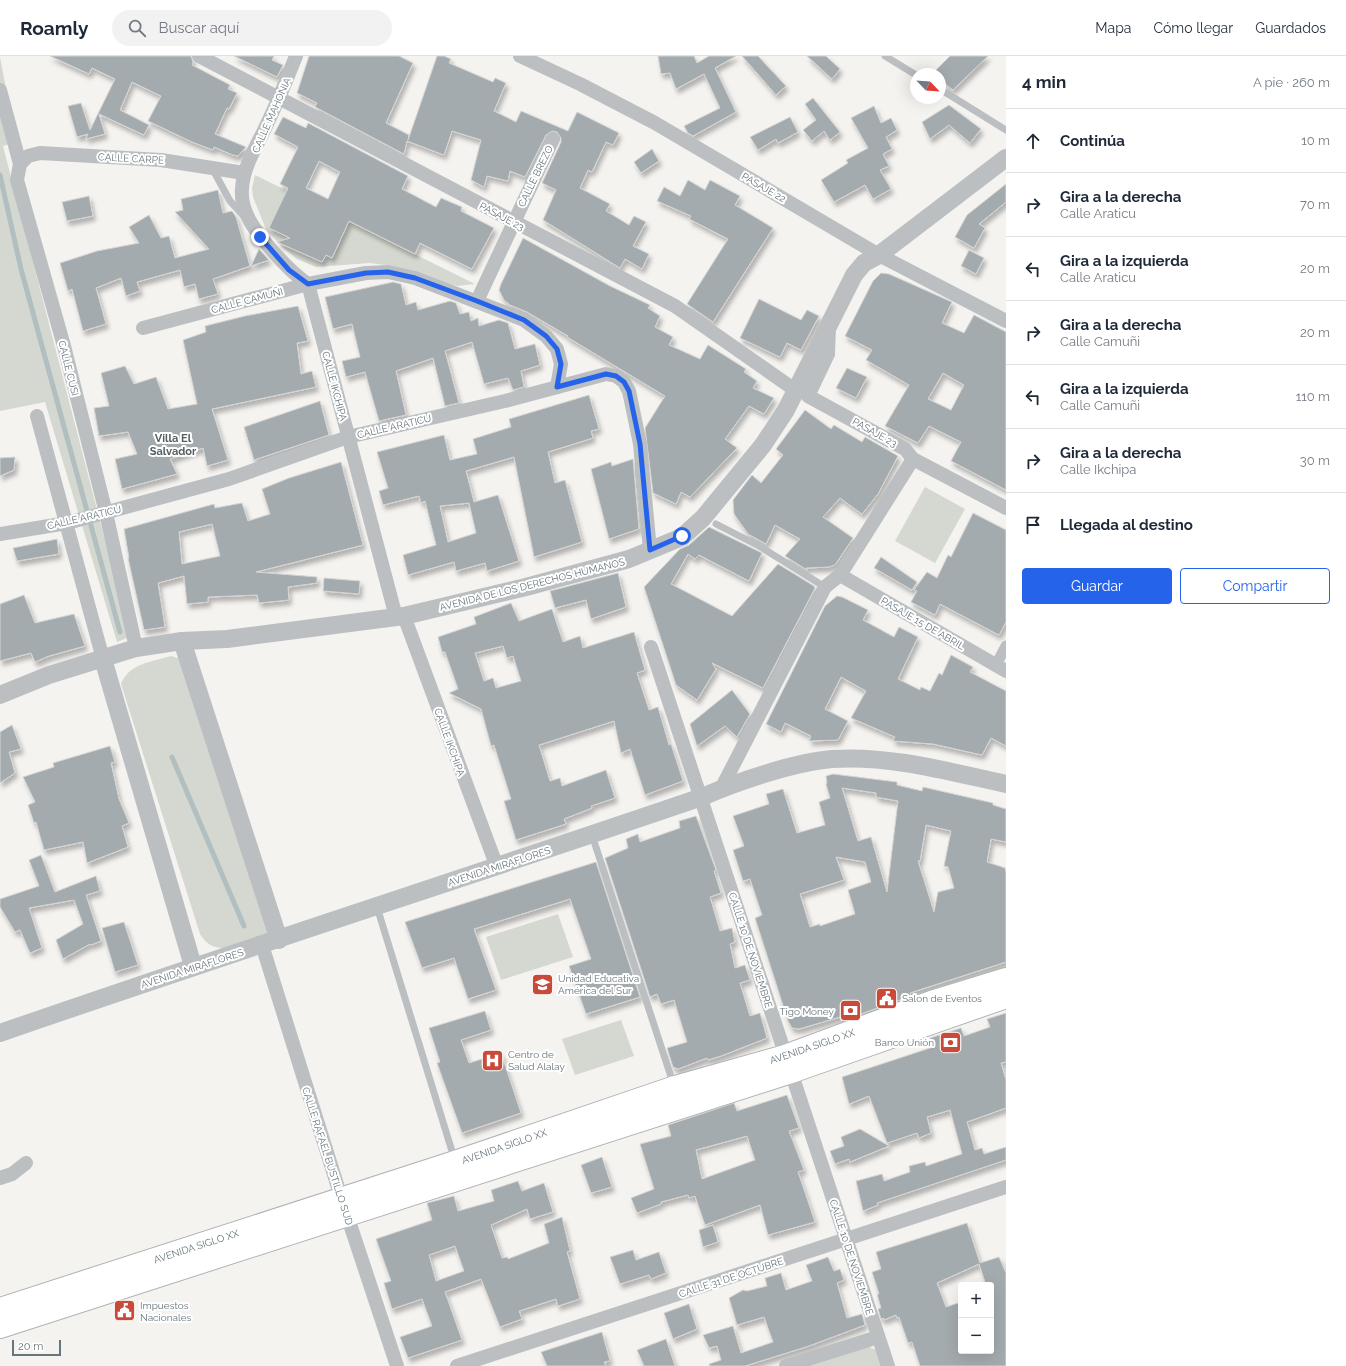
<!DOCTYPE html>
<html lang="es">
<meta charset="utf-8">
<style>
body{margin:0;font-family:Raleway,sans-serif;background:#f2f2f3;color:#1f2937}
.controls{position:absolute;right:12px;bottom:12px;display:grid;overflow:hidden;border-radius:4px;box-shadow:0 4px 16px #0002}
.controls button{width:36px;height:36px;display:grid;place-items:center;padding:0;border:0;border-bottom:1px solid #e0e1e3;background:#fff;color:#1f2937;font:20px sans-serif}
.compass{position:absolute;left:910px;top:12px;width:36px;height:36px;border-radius:50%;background:#fff;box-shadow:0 4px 16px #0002;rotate:115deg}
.scale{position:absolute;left:12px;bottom:10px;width:49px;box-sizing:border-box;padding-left:4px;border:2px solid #67767d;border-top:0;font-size:11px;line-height:14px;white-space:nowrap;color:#67767d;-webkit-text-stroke:3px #fff;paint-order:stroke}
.stop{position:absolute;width:12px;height:12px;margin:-9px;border:3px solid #2563eb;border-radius:50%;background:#fff}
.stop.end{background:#2563eb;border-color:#fff;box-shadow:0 1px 4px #0008}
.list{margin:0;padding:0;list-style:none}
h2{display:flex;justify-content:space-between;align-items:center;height:52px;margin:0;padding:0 16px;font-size:17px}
h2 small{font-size:13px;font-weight:400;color:#747a83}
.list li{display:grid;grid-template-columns:26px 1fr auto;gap:12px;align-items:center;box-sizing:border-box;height:64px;padding:0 16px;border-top:1px solid #e0e1e3}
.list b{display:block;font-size:15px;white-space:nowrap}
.list p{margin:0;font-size:13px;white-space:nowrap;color:#747a83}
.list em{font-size:13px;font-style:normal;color:#747a83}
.actions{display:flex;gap:8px;padding:12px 16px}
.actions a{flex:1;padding:9px 0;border:1px solid #2563eb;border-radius:4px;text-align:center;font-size:14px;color:#2563eb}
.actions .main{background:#2563eb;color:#fff}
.icon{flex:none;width:22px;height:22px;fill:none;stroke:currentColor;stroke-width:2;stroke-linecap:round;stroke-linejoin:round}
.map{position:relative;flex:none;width:1006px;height:1310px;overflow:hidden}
header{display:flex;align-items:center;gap:24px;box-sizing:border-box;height:56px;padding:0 20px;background:#fff;border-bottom:1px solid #e0e1e3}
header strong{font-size:19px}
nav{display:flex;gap:22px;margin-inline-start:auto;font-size:14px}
.search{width:280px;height:36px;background:#f2f2f3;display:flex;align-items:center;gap:10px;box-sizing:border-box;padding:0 14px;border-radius:22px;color:#747a83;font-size:15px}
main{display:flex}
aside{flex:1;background:#fff}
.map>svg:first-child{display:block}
.green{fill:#d4d8d0}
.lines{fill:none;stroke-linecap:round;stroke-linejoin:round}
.stream{stroke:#b2bfc1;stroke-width:5}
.building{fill:#a3abae;stroke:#d5d5d3;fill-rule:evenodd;filter:url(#shadow)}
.trunk-casing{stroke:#afb3b4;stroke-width:24}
.service{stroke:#bbbfc1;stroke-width:7}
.pedestrian{stroke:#bbbfc1;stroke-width:11}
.minor{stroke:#bbbfc1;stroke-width:14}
.tertiary{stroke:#bbbfc1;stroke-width:18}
.trunk{stroke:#fff;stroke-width:22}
.route{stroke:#2563eb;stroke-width:5}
.labels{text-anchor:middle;stroke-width:4;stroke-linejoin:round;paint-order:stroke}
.street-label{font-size:10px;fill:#67767d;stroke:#fff}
.poi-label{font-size:10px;fill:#67767d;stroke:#fff;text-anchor:start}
.neighbourhood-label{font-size:11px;font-weight:bold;fill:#535e63;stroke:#fff}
</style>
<header>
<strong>Roamly</strong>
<div class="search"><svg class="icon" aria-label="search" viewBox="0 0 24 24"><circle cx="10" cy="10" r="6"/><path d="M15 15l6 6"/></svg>Buscar aquí</div>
<nav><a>Mapa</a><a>Cómo llegar</a><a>Guardados</a></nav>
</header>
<main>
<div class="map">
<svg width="1006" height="1310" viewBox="0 0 1006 1310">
<defs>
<filter id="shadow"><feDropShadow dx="2.5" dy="4.5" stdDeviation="2" flood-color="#0004"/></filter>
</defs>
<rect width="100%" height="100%" fill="#f4f3f0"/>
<g class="green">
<polygon points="0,1 16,86 3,90 130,581 117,586 45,346 0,355"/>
<polygon points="255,119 475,228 457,230 385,209 370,207 316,211 297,203 281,190 266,173 253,141 252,132"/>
<polygon points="925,431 965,453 935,507 895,485"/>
<path d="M171 600 181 603 272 877C248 885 216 906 200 878L121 628C129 607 152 606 171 600Z"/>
<polygon points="558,858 573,901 501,924 486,881"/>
<polygon points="621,964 634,1000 575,1019 562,983"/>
<polygon points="865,1289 876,1294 883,1310 800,1310"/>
</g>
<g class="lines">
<g class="stream">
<polyline points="0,119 21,213 120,576"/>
<polyline points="172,701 244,870"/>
</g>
</g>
<g class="building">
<polygon points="50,0 191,0 193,6 192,9 230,29 228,33 237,37 229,53 227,52 215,78 246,91 238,100 233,99 214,91 213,94 192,86 148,65 161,40 132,26 120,54 149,69 144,79 99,58 105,78 86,83 88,78 77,81 68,50 81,47 90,74 115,23 92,12 89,18"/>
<polygon points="234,0 274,0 272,4 283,9 277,21"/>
<polygon points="309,0 399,0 413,7 386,67 409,79 408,84 437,0 444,0 451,3 449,7 493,26 495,22 506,27 494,55 516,66 521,55 568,75 577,56 619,77 613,89 606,86 592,116 588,114 580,132 610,148 606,155 629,169 634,160 646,166 633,190 649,198 642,213 625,203 620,212 543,164 556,134 542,127 561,86 561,82 557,76 552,75 546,79 525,121 510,115 508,125 487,120 484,131 471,124 481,84 452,75 444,99 407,85 404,98 315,51 317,47 297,37"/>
<polygon points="658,0 694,0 697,7 709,0 736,0 715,12 736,56 693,80 688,77 684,70 720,52 704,18 676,33 670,17 661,18"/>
<polygon points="742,0 758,0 786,30 776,39"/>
<polygon points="807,0 826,0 840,13 832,23"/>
<polygon points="950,0 988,0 953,34 940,24 940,18 932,18"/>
<polygon points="813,42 840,76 830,84 824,75 812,85 803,74 816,64 805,48"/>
<polygon points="949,49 981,73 970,87 949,69 930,83 922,66"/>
<polygon points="874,50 881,67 891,62 897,74 886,81 892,93 883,98 889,110 880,114 891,133 873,143 865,129 834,146 821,124 848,107 846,104 868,92 851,62"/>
<path d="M283 61 306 72 308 67 408 120 402 133 436 151 441 142 462 151 461 155 494 172 472 213 420 187 415 198 349 165 332 202 326 199 322 206 277 186 290 182 269 172 288 132 280 128 298 91 274 78ZM319 105 340 116 328 143 306 132Z"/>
<polygon points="790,61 798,76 778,87 776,83 758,94 750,81"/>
<polygon points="652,93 659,105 641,117 634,106"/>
<polygon points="688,124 705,134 710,124 740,140 735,149 773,172 713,266 687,248 728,183 689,163 691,160 657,145 664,131 680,140"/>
<polygon points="1006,128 1006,146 979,168 985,172 974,192 955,181 967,159"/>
<polygon points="218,134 223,157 232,155 236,161 250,210 213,223 218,238 199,243 195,228 184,231 180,214 137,226 140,235 126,240 121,222 96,232 106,268 83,275 72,233 68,235 60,207 97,195 139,187 129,171 149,159 161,182 169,180 175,202 209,193 175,156 183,154 181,143"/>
<polygon points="89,140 93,160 67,165 62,146"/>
<polygon points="523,182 610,230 650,249 648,252 660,260 655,271 673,281 669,289 700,303 708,289 746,313 744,316 757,325 753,332 774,342 764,358 749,350 725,383 737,392 690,441 681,436 676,448 653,437 645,372 665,340 567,281 568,280 527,256 510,249 504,244 499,234 501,228"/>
<polygon points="259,193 269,204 251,210"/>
<polygon points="969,194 984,202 976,218 961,210"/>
<path d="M881 217 889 218 952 246 942 267 964 277 974 259 1006 276V434L951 405 961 386 929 370 918 387 885 370 909 329 866 304 872 294 845 280 873 225ZM943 317 964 329 951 354 928 343Z"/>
<polygon points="393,226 401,228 406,249 416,246 418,254 450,245 456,247 460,258 469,256 471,265 478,262 479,270 499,264 508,267 515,293 535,288 540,309 521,315 524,331 513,334 508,322 484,328 472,286 445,295 459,347 445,350 433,302 396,315 406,359 379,365 365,316 346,321 342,305 360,301 352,268 333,273 325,241"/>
<polygon points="759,243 801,264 807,254 819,260 801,294 787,287 780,301 740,282"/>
<polygon points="298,250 308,285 297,287 301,318 312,315 316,331 212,353 228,404 207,410 203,392 170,403 177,418 122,433 115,403 137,398 128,376 99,380 94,352 109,350 101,317 125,310 134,328 156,321 168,353 197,348 183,284 206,276 205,270 245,260"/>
<polygon points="847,312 867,321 856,342 836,332"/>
<path d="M589 339 599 373 591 375 593 382 548 396 555 427 565 424 582 486 534 501 514 401 466 415 474 446 498 439 519 505 487 515 485 507 456 515 454 506 408 519 403 499 436 489 425 445 421 447 419 440 383 449 379 435 388 432 377 396 444 379 450 404 477 398 473 383 511 371 509 363ZM469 447 476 477 448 486 440 450Z"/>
<polygon points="320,345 329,379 254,404 244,371"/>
<polygon points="805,354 831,373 834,369 862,386 865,381 898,400 878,438 862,458 840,442 823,461 853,482 835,509 829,511 806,512 807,514 785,500 800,483 775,469 766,488 748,478 734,458 733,444 752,419 761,427 783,399 776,393"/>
<polygon points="15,401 14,414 0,420 0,402"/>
<polygon points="633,403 639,473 609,483 591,413 611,406 612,410"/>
<path d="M341 406 363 489 256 516 317 521V527L288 531 289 544 259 547 257 539 208 541V546L187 548 184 520 158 527 165 571 144 574 128 502H129L124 473 214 448 215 452 242 447 248 465 270 458 262 433 289 422ZM212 468 220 500 182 508 179 476Z"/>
<polygon points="973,457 1006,474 1006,566 999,579 940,548 935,559 911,546 917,535 914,534 927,516 937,522 948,499 951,501"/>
<polygon points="709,471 762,497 749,525 699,499 695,503 688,498 671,528 732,560 778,508 814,530 815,532 763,632 712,607 716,613 697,644 676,629 644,531 680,493 689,489"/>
<polygon points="57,483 59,498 17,505 13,492"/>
<polygon points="881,501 917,526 912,534 874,512"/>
<polygon points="618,517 626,551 591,563 586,544 555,552 550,535"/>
<polygon points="324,522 360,525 359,538 323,535"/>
<polygon points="24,539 35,567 74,558 85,590 49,600 35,606 31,597 0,605 0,548"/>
<polygon points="837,540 842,541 868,554 863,564 894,581 899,571 918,581 898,623 920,634 921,631 930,635 939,617 942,619 951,599 973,611 970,616 1006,635 1006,690 991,682 982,699 933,688 893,685 895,681 851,662 866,635 841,621 825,653 848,665 838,684 809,685 811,680 785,667 781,676 766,668 825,550"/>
<path d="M511 547 519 565 552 553 563 586 580 580 583 592 634 576 645 614 637 617 649 654 658 651 669 689 671 688 683 725 645 739 630 693 621 697 614 665 539 689 550 725 560 722 562 730 606 714 615 742 591 750 592 752 564 763 566 768 516 784 504 745 511 743 494 689 491 690 481 653 449 637 458 633 445 596H442L438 581 476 568 474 561ZM503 590 507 602 513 600 521 625 496 632 493 622 484 625 475 597Z"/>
<polygon points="732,634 750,658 737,681 725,670 697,690 690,668"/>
<polygon points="12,669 21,693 9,696 15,717 0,727 0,676"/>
<polygon points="110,690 115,706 111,707 119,743 129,767 122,770 128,791 87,807 83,786 44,794 36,766 34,767 28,749 35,746 23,721 54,711 53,707"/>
<path d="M833 718 897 726V729L922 735 923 731 993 747V749L1006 753V786L991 783 987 806 1005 812 1006 817V906L919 934 910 937 911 940 841 965 840 961 799 973 792 972 788 965 755 862 762 859 750 823 743 825 733 794 744 790 733 760 769 748 766 738 783 733 797 777 825 769 819 746 830 742 826 728 827 727 826 720ZM842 732 876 737V741L898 745 887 836 871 781 858 785ZM926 769 951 775 944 810 948 811 954 832 938 836 934 856 918 805H920ZM836 801 865 806 871 826 848 834 855 858 820 870V868L810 871 800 838 844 824Z"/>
<polygon points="696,760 716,814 714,815 721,837 710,841 720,875 732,872 735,886 730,888 735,912 745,909 750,924 740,927 750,960 760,957 767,982 721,1000 708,1004 707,1002 678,1013 673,1011 667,992 687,986 674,944 661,948 657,938 650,941 605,802 628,792 626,783 638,778 640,786 680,772 679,765"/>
<polygon points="41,799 55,836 96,820 100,835 86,839 101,885 91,889 90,888 63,903 56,884 83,868 74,844 29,852 42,892 30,897 20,874 15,876 0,851 0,843 39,830 29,804"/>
<polygon points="596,806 640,941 586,958 569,910 591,903 570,843 474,873 496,934 468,943 454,902 422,912 405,866"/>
<polygon points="124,866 138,909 115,916 102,872"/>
<polygon points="485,955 491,974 461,984 469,1007 501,997 521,1057 462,1077 437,1007 440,1006 429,972"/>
<polygon points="1006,957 1006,1006 1001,1007 1006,1024 1006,1052 967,1066 975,1094 982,1092 984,1098 1006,1091 1006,1104 877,1147 878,1149 863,1155 856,1125 882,1118 884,1125 910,1116 909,1110 925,1106 926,1110 962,1098 950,1054 927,1061 931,1077 919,1082 917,1077 887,1087 869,1040 849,1048 842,1021 933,991 930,982 961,972 964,980 990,971 987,963"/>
<path d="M787 1039 799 1072 789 1075 804 1114 798 1116 815 1166 768 1179 760 1149 705 1169 695 1140 689 1142 688 1139 661 1146V1148L637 1157 631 1142 654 1133 640 1088 671 1080 668 1069 734 1047 737 1055ZM747 1080 755 1104 702 1123 696 1094Z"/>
<polygon points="860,1073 889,1090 850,1106 849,1103 835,1108 830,1095 844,1090 841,1081"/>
<polygon points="602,1101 612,1131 591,1137 581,1109"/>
<path d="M518 1125 522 1135 544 1127 553 1156 530 1163 527 1153 491 1169 502 1202 508 1201V1203L549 1187 544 1168 562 1161 570 1195 567 1196 580 1243 558 1250 556 1243 519 1255 522 1263 500 1271 481 1223 445 1236 462 1284 408 1302 400 1281 432 1270 422 1243 392 1253 384 1227 391 1225 376 1183 432 1164 427 1147 454 1140 458 1155 494 1145 491 1134ZM455 1190 464 1215 436 1225 429 1199Z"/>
<path d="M967 1167 980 1207 999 1201 1006 1217V1310H920L912 1286 908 1287 899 1261 897 1262 896 1259 884 1264V1262L881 1263 878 1253 881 1252 877 1238H879L872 1216 881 1213 876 1196ZM979 1208 986 1229H991V1295H961V1246L946 1251 937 1227Z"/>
<polygon points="713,1169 718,1186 703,1191 699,1174"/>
<polygon points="633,1194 636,1204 659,1196 666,1217 651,1223 649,1219 620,1228 610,1201"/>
<polygon points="828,1201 834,1215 840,1213 844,1224 837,1227 847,1262 862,1258 865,1269 809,1290 745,1310 710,1310 709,1308 721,1304 717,1290 709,1292 703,1279 733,1270 741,1297 773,1286 764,1261 737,1269 729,1242 743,1234 747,1235 767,1230 765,1222 781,1217 786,1234 812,1225 806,1209"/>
<polygon points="689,1248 697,1273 673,1283 664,1257"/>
<polygon points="602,1276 610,1305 604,1306 606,1310 547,1310 541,1296"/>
<polygon points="666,1283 675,1310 644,1310 637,1294"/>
</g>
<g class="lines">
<defs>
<g id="trunk">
<polyline points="0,1253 455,1106 675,1031 785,1000 931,946 1006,923"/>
<polyline points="0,1271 791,1016 1006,941"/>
</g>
</defs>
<use href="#trunk" class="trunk-casing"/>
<g class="service">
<polyline points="885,0 916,19"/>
<polyline points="940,33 1006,74"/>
<polyline points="212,112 230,145 243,159"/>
<polyline points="716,468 759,490 825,531"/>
<polyline points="592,779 674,1030"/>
<polyline points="377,851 455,1105"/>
</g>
<polyline class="pedestrian" points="996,609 1006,590"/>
<g class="minor">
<polyline points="199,0 675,250 795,334"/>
<path d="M296 0C287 23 278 45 267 68 258 88 243 110 242 133 240 156 256 176 270 192 282 206 293 218 308 228L396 561"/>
<polyline points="520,0 580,28 655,67 879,199 1006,265"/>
<polyline points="0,34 20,108 17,124 64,290 106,457 136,592"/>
<polyline points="20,108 28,100 40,97 161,104 244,117"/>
<polyline points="477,245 553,83"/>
<polyline points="829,271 828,298 808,340 905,393 913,403 1006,452"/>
<polyline points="143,272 308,228 366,217 388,216 415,222 524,264 546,280 557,293 561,308 557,331"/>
<polyline points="37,360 103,603"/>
<polyline points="0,478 67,467 229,423 348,381 505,345 606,318 616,320 624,326 629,335 640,388 650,494"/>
<polyline points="840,519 1006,615"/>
<polyline points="404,560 497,811"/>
<polyline points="651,591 888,1310"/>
<polyline points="721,733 825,531 840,519 913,403"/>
<polyline points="262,889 341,1141 397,1310"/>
<polyline points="0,1122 12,1118 26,1107"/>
<polyline points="457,1310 1006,1131"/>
<polyline points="786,1310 878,1281"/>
</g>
<g class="tertiary">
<polyline points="182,585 279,884"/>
<polyline points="103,603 193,910"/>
<polyline points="0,639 49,619 136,592 182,585 227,583 404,560 526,531 629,503 682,481 703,462 763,389 786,354 854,219 864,207 879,199 1006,102"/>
<path d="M0 977C233 896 468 821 702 741 736 726 795 706 832 703 891 699 950 716 1006 728"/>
</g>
<use href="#trunk" class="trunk"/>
</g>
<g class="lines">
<polyline class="route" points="260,181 289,214 308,228 366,217 388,216 415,222 477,245 524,264 546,280 557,293 561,308 557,331 606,318 616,320 624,326 629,335 640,388 650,494 682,480"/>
</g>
<defs>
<symbol id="school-square" viewBox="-11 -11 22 22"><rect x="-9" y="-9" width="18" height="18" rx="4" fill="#ca4a3a" stroke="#fff"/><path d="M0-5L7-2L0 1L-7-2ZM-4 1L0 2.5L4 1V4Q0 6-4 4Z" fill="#fff"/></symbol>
<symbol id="civic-square" viewBox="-11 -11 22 22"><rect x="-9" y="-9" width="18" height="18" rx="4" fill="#ca4a3a" stroke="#fff"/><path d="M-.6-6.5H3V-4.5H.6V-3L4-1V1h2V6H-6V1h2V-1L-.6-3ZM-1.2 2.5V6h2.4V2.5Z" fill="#fff"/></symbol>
<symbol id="bank-square" viewBox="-11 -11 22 22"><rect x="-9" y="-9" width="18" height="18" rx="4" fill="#ca4a3a" stroke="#fff"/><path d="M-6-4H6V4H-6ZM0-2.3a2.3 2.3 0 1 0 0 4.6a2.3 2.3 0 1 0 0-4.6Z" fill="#fff"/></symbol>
<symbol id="hospital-square" viewBox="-11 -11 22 22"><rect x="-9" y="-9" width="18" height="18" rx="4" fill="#ca4a3a" stroke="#fff"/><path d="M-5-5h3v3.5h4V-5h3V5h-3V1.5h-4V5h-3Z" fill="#fff"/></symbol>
</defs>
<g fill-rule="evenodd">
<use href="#school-square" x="530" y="916" width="25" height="25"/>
<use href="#civic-square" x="874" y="930" width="25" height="25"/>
<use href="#bank-square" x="838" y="942" width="25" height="25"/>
<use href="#bank-square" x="938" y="974" width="25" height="25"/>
<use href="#hospital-square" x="480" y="992" width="25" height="25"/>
<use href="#civic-square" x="112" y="1242" width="25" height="25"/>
</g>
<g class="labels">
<g class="street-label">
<text transform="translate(271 59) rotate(-66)" y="4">CALLE MAHONIA</text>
<text transform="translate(131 102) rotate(3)" y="4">CALLE CARPE</text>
<text transform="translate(535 120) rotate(-64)" y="4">CALLE BREZO</text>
<text transform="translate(764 131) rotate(30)" y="4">PASAJE 22</text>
<text transform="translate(502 160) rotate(28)" y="4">PASAJE 23</text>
<text transform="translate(247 244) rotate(-15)" y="4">CALLE CAMUÑI</text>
<text transform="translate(69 312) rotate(76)" y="4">CALLE CUSI</text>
<text transform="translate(335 330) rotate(75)" y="4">CALLE IKCHIPA</text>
<text transform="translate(394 370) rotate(-13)" y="4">CALLE ARATICU</text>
<text transform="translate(875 376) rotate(29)" y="4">PASAJE 23</text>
<text transform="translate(84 461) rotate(-13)" y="4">CALLE ARATICU</text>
<text transform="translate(532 528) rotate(-14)" y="4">AVENIDA DE LOS DERECHOS HUMANOS</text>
<text transform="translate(923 567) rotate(30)" y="4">PASAJE 15 DE ABRIL</text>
<text transform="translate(450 686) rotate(70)" y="4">CALLE IKCHIPA</text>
<text transform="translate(499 810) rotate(-18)" y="4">AVENIDA MIRAFLORES</text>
<text transform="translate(751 894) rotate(72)" y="4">CALLE 10 DE NOVIEMBRE</text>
<text transform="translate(192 912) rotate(-18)" y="4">AVENIDA MIRAFLORES</text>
<text transform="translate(812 990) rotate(-19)" y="4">AVENIDA SIGLO XX</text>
<text transform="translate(504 1090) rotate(-19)" y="4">AVENIDA SIGLO XX</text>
<text transform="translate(328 1100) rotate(72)" y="4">CALLE RAFAEL BUSTILLO SUD</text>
<text transform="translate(196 1190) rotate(-18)" y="4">AVENIDA SIGLO XX</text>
<text transform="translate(852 1201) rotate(72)" y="4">CALLE 10 DE NOVIEMBRE</text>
<text transform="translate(731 1221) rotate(-18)" y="4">CALLE 31 DE OCTUBRE</text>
</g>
<g class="poi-label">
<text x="558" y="926">Unidad Educativa<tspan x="558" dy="12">América del Sur</tspan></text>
<text x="902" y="946">Salon de Eventos</text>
<text x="834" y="959" text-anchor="end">Tigo Money</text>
<text x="934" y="990" text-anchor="end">Banco Unión</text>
<text x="508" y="1002">Centro de<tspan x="508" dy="12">Salud Alalay</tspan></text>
<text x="140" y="1253">Impuestos<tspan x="140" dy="12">Nacionales</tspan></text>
</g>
<g class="neighbourhood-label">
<text x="173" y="386">Villa El<tspan x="173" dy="13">Salvador</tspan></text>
</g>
</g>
</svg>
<div class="controls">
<button>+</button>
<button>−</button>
</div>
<svg class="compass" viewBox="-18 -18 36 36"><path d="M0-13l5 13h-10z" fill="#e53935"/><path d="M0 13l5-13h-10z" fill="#747a83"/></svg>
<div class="scale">20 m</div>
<div class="stop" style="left:682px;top:480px"></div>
<div class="stop end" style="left:260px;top:181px"></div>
</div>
<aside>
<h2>4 min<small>A pie · 260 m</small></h2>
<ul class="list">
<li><svg class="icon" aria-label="ahead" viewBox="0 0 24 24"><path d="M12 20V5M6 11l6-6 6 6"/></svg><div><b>Continúa</b></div><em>10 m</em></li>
<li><svg class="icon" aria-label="right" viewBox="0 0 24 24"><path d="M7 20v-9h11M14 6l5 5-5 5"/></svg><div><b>Gira a la derecha</b><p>Calle Araticu</p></div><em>70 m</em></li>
<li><svg class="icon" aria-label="left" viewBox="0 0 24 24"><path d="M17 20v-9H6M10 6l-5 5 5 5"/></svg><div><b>Gira a la izquierda</b><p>Calle Araticu</p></div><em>20 m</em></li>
<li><svg class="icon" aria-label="right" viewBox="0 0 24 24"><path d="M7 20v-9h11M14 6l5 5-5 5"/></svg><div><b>Gira a la derecha</b><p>Calle Camuñi</p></div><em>20 m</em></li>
<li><svg class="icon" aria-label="left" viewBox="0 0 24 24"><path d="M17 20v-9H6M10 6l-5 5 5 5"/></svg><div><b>Gira a la izquierda</b><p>Calle Camuñi</p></div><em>110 m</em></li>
<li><svg class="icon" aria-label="right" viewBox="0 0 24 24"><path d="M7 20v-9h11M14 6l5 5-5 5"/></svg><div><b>Gira a la derecha</b><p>Calle Ikchipa</p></div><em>30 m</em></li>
<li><svg class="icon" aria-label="arrive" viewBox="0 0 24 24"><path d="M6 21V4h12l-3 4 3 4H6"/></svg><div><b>Llegada al destino</b></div></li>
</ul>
<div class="actions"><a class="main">Guardar</a><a>Compartir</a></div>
</aside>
</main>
